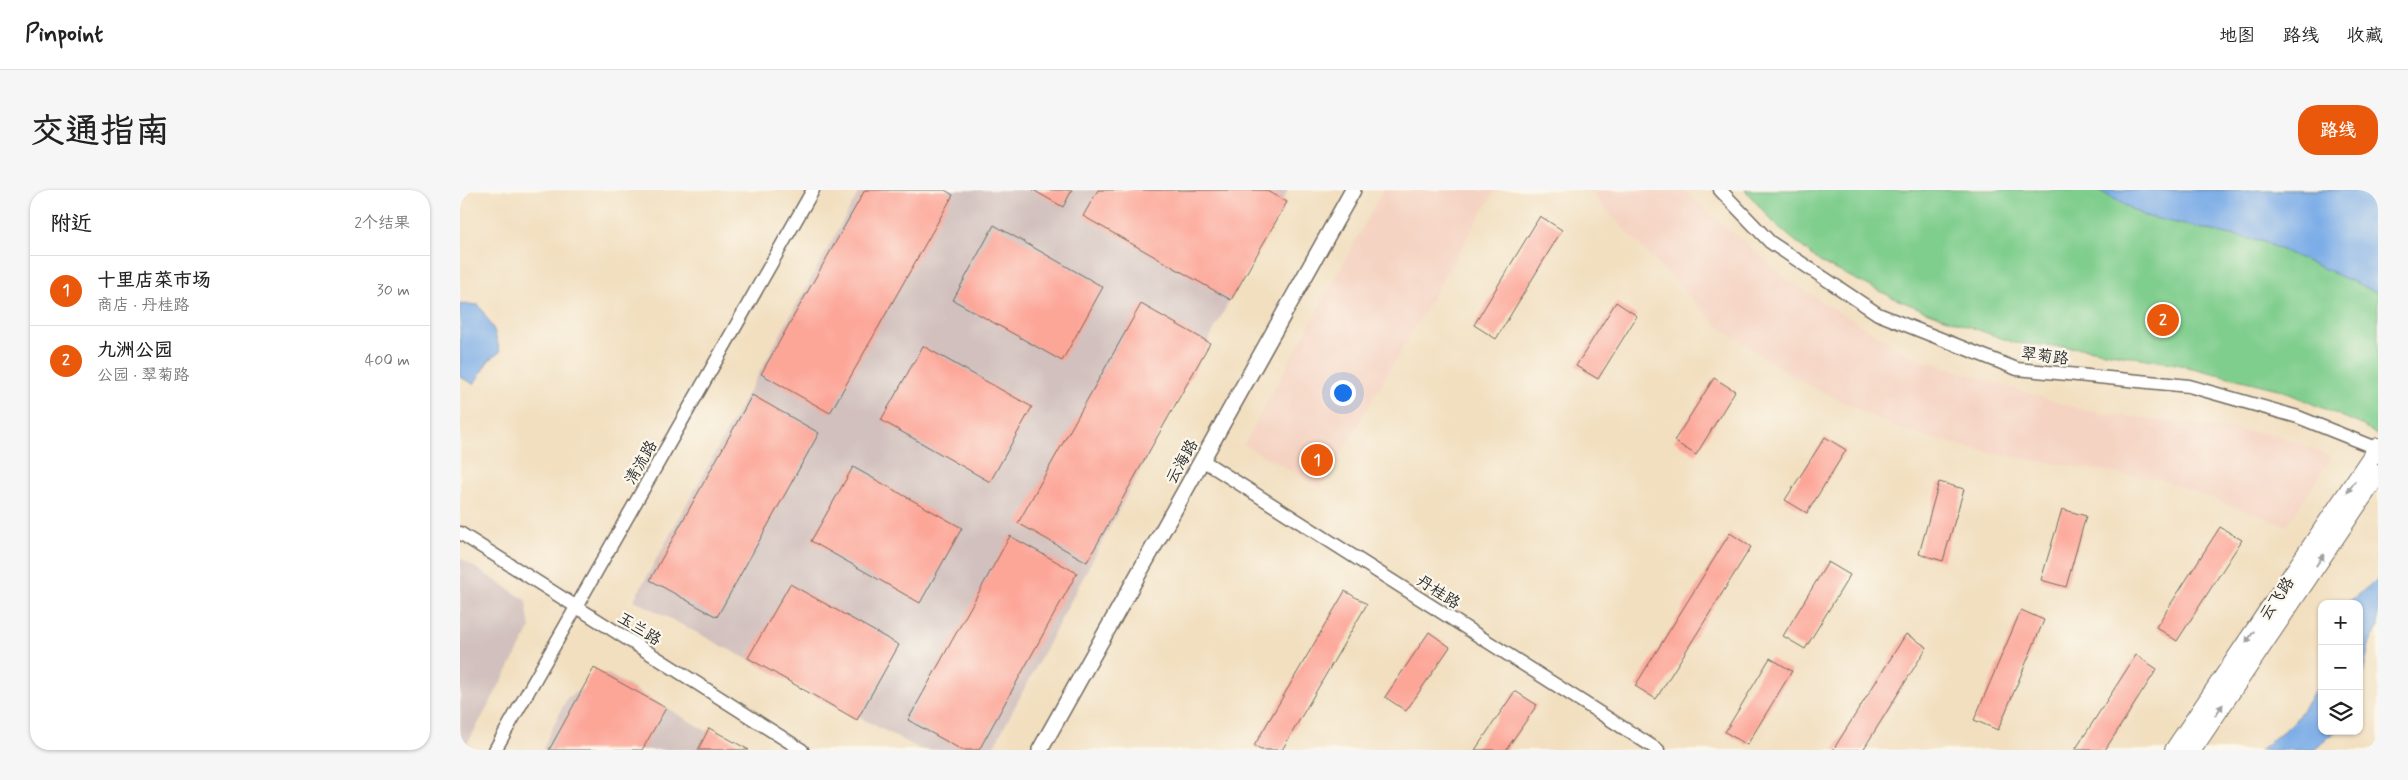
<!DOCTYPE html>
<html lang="zh">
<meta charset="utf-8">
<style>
body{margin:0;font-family:Mynerve,"LXGW WenKai TC",sans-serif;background:#f6f6f6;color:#222}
.controls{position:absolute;right:15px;bottom:15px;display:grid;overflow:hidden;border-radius:10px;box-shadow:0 1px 4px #0004}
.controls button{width:45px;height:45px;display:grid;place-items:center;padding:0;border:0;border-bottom:1px solid #e0e0e0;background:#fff;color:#222;font:25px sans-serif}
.you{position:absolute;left:882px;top:202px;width:18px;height:18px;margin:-12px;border:4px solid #fff;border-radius:50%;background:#1a73e8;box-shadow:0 0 0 8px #1a73e833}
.badge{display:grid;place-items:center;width:32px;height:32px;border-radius:50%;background:#ea580c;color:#fff;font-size:16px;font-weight:700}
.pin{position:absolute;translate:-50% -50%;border:2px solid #fff;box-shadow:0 1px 5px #0006}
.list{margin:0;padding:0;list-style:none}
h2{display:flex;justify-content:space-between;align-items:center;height:65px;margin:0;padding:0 20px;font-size:21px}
h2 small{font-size:16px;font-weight:400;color:#767676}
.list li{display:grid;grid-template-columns:32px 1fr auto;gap:15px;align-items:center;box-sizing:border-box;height:70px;padding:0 20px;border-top:1px solid #e0e0e0}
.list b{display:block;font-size:19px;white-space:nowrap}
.list p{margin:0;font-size:16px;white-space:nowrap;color:#767676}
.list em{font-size:16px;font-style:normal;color:#767676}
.icon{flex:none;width:28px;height:28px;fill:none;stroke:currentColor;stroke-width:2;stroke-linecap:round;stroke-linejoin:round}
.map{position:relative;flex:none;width:1918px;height:560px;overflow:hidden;border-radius:20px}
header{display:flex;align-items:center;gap:30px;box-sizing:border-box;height:70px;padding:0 25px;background:#fff;border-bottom:1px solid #e0e0e0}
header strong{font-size:24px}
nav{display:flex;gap:28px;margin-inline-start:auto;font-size:18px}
.intro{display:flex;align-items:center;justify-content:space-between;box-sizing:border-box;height:120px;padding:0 30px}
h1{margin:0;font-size:35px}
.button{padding:12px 22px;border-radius:20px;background:#ea580c;color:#fff;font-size:18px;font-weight:700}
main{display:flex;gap:30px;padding:0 30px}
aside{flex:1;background:#fff;border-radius:20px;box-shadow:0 1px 4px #0004}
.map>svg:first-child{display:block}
.built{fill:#f5d3c2}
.industrial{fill:#d1c0bd}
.green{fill:#80ce8e;stroke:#567c5c}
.water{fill:#7dade7;stroke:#546c89}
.building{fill:#fca698}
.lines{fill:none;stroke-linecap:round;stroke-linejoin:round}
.minor-casing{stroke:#716a5f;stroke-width:15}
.tertiary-casing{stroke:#716a5f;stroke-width:18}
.secondary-casing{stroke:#716a5f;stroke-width:20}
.minor{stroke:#fff;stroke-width:12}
.tertiary{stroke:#fff;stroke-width:15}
.secondary{stroke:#fff;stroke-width:18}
.oneway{fill:#a0a0a0}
.labels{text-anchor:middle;stroke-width:4.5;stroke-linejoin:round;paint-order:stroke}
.street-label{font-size:16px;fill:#2b2b2b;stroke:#fbf7ec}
</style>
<header>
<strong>Pinpoint</strong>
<nav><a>地图</a><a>路线</a><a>收藏</a></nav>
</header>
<div class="intro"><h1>交通指南</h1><a class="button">路线</a></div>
<main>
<aside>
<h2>附近<small>2个结果</small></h2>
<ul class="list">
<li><span class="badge">1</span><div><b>十里店菜市场</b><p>商店 · 丹桂路</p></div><em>30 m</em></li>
<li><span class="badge">2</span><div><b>九洲公园</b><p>公园 · 翠菊路</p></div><em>400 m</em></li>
</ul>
</aside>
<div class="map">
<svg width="1918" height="560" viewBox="0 0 1918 560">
<rect width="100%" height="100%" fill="#fbf7ec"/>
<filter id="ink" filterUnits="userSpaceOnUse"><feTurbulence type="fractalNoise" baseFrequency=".02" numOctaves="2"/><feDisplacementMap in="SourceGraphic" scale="10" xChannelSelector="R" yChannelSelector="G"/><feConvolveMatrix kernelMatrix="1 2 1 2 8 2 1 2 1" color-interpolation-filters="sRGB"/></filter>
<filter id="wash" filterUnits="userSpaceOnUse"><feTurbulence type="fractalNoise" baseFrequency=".0096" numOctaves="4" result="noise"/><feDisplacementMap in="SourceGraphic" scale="20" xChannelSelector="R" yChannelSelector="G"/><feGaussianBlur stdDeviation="1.12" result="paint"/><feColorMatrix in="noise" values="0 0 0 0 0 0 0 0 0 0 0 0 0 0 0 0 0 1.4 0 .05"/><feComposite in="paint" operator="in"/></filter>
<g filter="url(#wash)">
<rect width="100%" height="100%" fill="#f2dfc0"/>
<g class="built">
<polygon points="923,0 1035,0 861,298 784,255"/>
<polygon points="1130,0 1223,0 1329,91 1451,166 1625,221 1818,245 1872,267 1827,336 1701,290 1535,264 1440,240 1335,188 1259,137 1145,19"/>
</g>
<g class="industrial">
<polygon points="400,0 828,0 532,560 462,560 174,410"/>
<polygon points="0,368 66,410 70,439 4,560 0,560"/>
<polygon points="148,484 279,560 82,560 107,508"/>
</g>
<polygon class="green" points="1285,0 1918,0 1918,246 1902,235 1818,199 1716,174 1621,158 1555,153 1468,122 1436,109 1360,72 1315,34"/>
<g class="water">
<polygon points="1638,0 1918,0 1918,103 1804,52 1684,26"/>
<polygon points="0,114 19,115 34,140 40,162 28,171 14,194 0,187"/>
<polygon points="1918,389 1918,437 1909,455 1899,505 1899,414 1886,414"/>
<polygon points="1862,491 1862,541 1876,541 1854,560 1800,560 1834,532"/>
</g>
<g id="blocks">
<g class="building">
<polygon points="405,0 485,0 493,5 370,223 301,184"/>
<polygon points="573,0 612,0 603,17"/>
<polygon points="638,0 805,0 827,12 771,110 623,26"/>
<polygon points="1080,26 1102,40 1036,149 1014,135"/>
<polygon points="534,35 643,97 602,171 493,110"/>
<polygon points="1156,112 1177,126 1138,189 1116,176"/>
<polygon points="681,114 750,153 627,372 558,333"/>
<polygon points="463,156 572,217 530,292 421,230"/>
<polygon points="1254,188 1275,201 1236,265 1214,251"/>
<polygon points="292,205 359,243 257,427 190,390"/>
<polygon points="1365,247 1386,260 1347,323 1325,310"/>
<polygon points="393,277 502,338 460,413 351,351"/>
<polygon points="1479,292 1504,299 1483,371 1459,364"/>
<polygon points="1602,319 1626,326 1606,397 1581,390"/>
<polygon points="1760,337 1782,350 1717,451 1696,437"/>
<polygon points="1270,343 1291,357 1196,509 1175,496"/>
<polygon points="550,346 617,383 519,560 502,560 448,530"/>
<polygon points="1368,372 1390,385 1345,459 1323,446"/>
<polygon points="330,394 439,455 397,530 288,468"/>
<polygon points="885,401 907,414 822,560 801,560 794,556"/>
<polygon points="1561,420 1584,430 1538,540 1514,530"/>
<polygon points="969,442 990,457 946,521 925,507"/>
<polygon points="1446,444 1467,457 1403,560 1373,560"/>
<polygon points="1676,465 1697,479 1645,560 1615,560"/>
<polygon points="1310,468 1332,481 1287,555 1265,542"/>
<polygon points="134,478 206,518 182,560 89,560"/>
<polygon points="1055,501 1077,515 1046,560 1015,560"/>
<polygon points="249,538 289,560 238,560"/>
</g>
</g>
</g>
<g filter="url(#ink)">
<use href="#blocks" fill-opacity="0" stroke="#716a5f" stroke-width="1"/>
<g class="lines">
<defs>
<g id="minor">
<polyline points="1260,0 1310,52 1418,124 1557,179 1729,196 1838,227 1918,259"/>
<polyline points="742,270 1198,560"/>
<polyline points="0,343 342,560"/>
<polyline points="35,560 353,0"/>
</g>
<polyline id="tertiary" points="580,560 893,0"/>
<g id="secondary">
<polyline points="1714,560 1918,257"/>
<polyline points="1732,560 1918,284"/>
</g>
</defs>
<use href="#minor" class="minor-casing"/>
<use href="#tertiary" class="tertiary-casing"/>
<use href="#secondary" class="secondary-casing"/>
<use href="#minor" class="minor"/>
<use href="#tertiary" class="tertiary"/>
<use href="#secondary" class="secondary"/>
</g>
<defs><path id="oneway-solid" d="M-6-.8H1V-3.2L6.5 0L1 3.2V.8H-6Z" transform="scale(1.25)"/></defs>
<g class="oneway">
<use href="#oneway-solid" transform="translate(1891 297) rotate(124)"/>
<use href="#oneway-solid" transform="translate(1860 370) rotate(-56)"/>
<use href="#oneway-solid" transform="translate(1790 447) rotate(124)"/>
<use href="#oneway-solid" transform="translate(1759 520) rotate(-56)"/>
</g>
</g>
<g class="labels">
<g class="street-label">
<text transform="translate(1585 165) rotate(7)" y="6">翠菊路</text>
<text transform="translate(721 271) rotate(-61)" y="6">云海路</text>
<text transform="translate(180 272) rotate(-60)" y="6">清流路</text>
<text transform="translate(979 401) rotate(33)" y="6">丹桂路</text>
<text transform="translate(1816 408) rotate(-56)" y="6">云飞路</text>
<text transform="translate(180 438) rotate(32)" y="6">玉兰路</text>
</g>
</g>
</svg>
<div class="controls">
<button>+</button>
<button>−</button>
<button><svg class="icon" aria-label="layers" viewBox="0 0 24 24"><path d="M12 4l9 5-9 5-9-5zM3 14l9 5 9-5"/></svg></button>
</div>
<div class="you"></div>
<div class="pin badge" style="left:857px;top:270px">1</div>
<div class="pin badge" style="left:1703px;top:130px">2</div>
</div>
</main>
